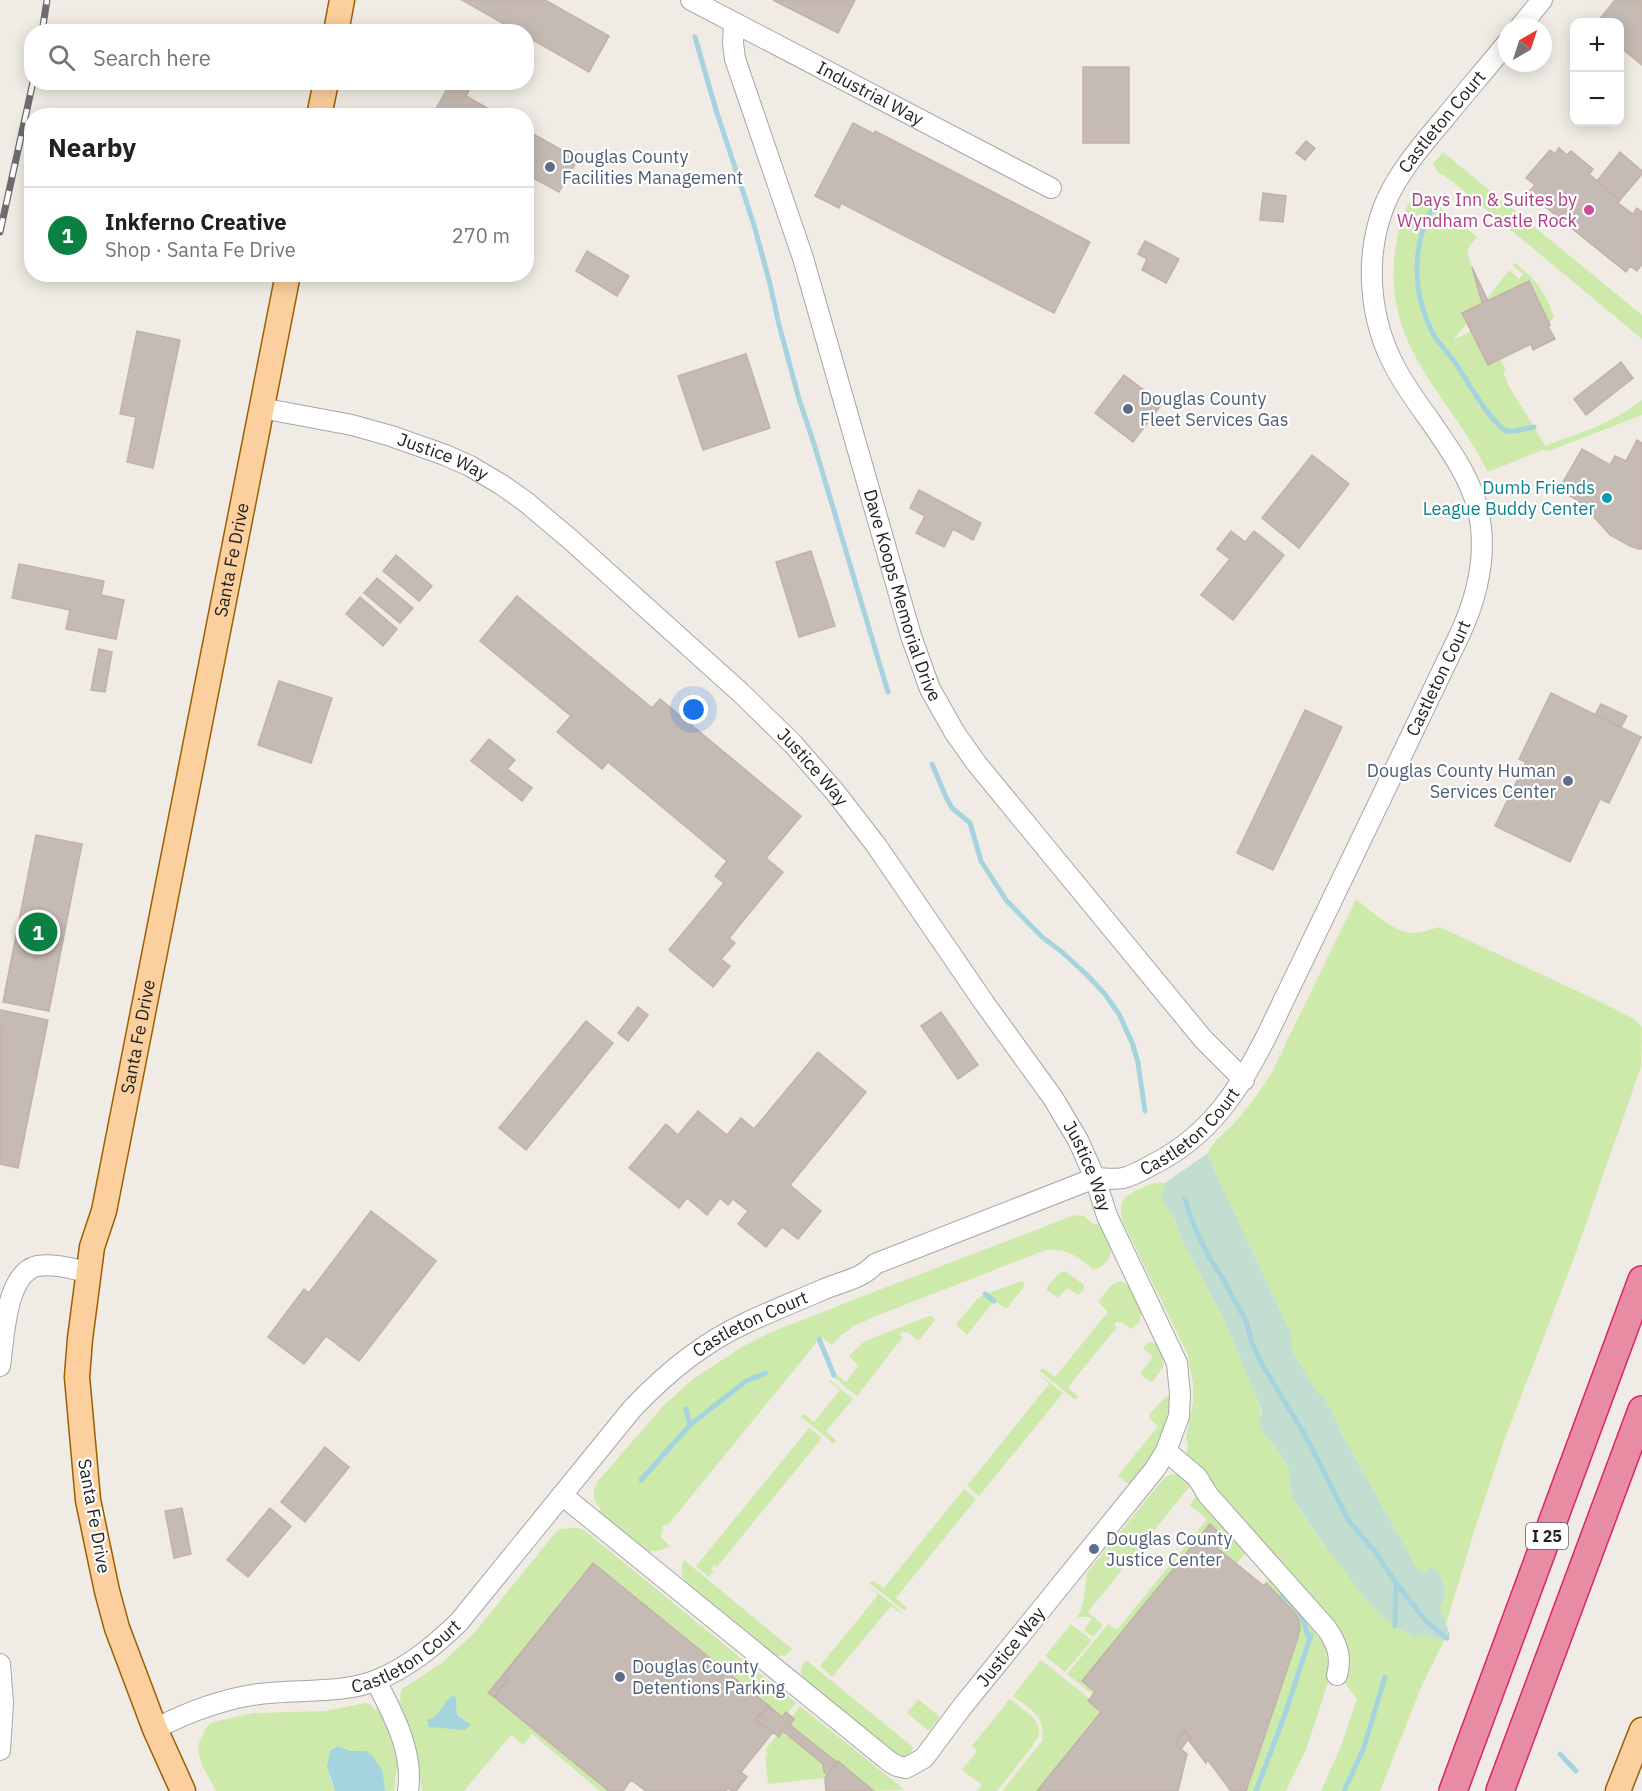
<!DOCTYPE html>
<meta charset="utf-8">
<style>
body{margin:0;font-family:"IBM Plex Sans",sans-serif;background:#f6f6f6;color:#202124}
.controls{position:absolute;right:18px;top:18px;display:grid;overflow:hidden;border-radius:12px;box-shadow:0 3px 15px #0003}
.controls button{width:54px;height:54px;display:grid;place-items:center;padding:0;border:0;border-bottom:2px solid #e0e0e0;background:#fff;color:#202124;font:30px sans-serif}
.compass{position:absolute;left:1498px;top:18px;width:54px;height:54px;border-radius:50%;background:#fff;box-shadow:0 3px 15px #0003;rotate:39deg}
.you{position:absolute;left:694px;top:710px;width:21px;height:21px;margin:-15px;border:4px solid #fff;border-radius:50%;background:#1a73e8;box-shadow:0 0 0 9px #1a73e833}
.badge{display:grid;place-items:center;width:39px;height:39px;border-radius:50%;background:#0b8043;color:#fff;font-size:20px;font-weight:700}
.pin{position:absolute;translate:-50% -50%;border:3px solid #fff;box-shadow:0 2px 6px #0006}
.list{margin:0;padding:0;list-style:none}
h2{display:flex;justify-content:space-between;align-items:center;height:78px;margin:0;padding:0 24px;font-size:26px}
h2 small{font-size:20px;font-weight:400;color:#757577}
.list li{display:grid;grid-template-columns:39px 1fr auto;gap:18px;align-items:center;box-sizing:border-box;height:96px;padding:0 24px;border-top:2px solid #e0e0e0}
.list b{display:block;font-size:22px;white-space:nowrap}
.list p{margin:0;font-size:20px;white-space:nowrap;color:#757577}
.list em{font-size:20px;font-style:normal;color:#757577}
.icon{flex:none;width:33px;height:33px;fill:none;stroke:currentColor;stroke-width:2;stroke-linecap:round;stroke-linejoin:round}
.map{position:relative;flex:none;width:1642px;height:1791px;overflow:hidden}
.search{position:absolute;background:#fff;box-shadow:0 3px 15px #0003;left:24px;top:24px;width:510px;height:66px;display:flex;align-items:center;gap:15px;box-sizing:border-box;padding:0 21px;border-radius:24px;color:#757577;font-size:22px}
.panel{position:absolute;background:#fff;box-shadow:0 3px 15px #0003;left:24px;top:108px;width:510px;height:174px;border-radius:24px}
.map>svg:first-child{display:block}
.grass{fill:#cdeaab;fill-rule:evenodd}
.wetland{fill:#c2ded0}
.water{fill:#a5d4de}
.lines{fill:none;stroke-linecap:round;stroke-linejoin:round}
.stream{stroke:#a5d4de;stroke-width:5}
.building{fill:#c5bbb4;stroke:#c2b2a7;stroke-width:1.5}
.minor-casing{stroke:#a6a6a6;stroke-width:22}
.major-casing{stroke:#9a6000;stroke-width:27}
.highway-casing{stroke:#dc246c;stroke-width:30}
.minor{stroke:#fff;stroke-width:20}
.major{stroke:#fccf9e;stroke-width:24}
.highway{stroke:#e78ca2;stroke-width:27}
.rail-casing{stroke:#6d6d6d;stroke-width:7}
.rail{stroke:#fff;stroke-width:4.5;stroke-dasharray:14;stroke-linecap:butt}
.service-dot{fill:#5c6f8a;stroke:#fff;stroke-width:2}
.hotel-dot{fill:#d1479c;stroke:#fff;stroke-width:2}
.culture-dot{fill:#0f9aa8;stroke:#fff;stroke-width:2}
.labels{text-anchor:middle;stroke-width:4.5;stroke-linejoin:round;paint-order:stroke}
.shield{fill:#fff;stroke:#626262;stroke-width:1.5}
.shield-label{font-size:16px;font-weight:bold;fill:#1f1f1f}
.street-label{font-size:18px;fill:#1f1f1f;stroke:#fff}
.service-label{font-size:18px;fill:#4e5e75;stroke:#fff;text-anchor:start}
.hotel-label{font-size:18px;fill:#b23c85;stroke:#fff;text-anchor:end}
.culture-label{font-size:18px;fill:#0d838f;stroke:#fff;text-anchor:end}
</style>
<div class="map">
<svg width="1642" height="1791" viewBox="0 0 1642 1791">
<rect width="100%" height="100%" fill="#f0ece5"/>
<g class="grass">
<polygon points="1443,152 1642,315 1642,339 1453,182 1442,174 1440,175 1433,164"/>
<path d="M1417 195 1428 198 1477 237 1467 250 1482 303 1462 313 1467 323 1453 340 1471 331 1488 365 1500 359 1506 370 1503 372 1510 388 1546 447 1549 444C1582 433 1614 422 1642 400V415L1549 451 1543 450 1488 472C1447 390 1377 343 1397 240 1400 225 1404 204 1417 195Z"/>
<path d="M1515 263C1535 278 1547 294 1554 318L1549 322 1529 281 1488 301 1487 299 1509 270 1519 279 1523 274 1513 266Z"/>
<path d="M1356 899C1370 910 1395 933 1412 933 1421 933 1432 929 1440 927L1605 1004 1634 1019 1642 1027 1641 1067 1574 1258 1504 1441 1474 1532 1446 1624 1440 1607C1451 1591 1442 1580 1434 1565L1424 1573 1417 1568 1342 1434 1331 1409 1324 1397 1317 1394 1292 1350V1335L1214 1170 1208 1153C1213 1140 1227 1131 1236 1121 1249 1107 1259 1091 1270 1076Z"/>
<path d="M1154 1183H1165L1161 1198 1175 1220 1183 1243 1223 1317 1257 1399 1269 1441 1279 1452 1289 1469 1292 1498 1323 1545 1427 1635 1444 1641 1422 1685 1380 1791H1321L1341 1746 1357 1699 1344 1682 1347 1663 1211 1489C1207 1469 1201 1466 1186 1453L1188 1446 1186 1438 1193 1402V1383L1187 1353 1123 1222C1114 1195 1135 1191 1154 1183Z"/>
<path d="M1078 1215 1084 1216 1094 1225 1099 1223C1108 1240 1121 1256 1097 1269H1093C1077 1256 1064 1246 1043 1251L876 1316 854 1326 840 1336 832 1345 822 1337 821 1338 818 1336 815 1339 817 1342 667 1526 665 1524 662 1527 664 1530 660 1536 670 1546C663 1550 656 1552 648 1551L598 1512 601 1509C592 1500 592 1491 598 1481L664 1405 693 1379 742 1347 769 1333 871 1293 1072 1216Z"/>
<polygon points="1065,1271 1084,1285 1084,1289 1078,1295 1067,1288 1058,1298 1047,1290 1047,1287 1057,1275"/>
<polygon points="1022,1281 1024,1283 1024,1287 1006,1309 994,1301 967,1335 957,1326 957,1323 978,1298 986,1294"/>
<path d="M1121 1281C1130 1285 1132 1291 1137 1300 1142 1312 1144 1322 1131 1329L1121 1322 1120 1323 1117 1321 1114 1325 1117 1327 1068 1387 1078 1397 1075 1400 1040 1371 1043 1368 1055 1377 1108 1312 1100 1304 1099 1301 1111 1285Z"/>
<polygon points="929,1316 932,1316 935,1320 920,1339 917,1340 908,1332 906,1333 903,1331 900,1335 903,1337 857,1396 832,1376 837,1375 846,1382 858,1366 849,1356 865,1341"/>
<path d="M1148 1342 1157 1343C1167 1366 1167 1363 1152 1382H1150L1140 1374 1153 1357 1144 1349V1347Z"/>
<polygon points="1038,1373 1063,1393 979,1496 967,1486 1049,1384"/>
<polygon points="830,1380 853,1399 826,1431 836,1440 834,1444 800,1416 804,1414 814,1422 840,1390 829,1381"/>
<path d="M1166 1396 1170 1397C1175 1430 1149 1461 1130 1484H1128L1118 1476 1158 1426 1150 1419 1149 1415Z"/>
<polygon points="799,1419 822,1438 717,1567 714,1565 711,1569 714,1571 709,1577 696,1566 809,1428"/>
<path d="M1179 1472 1189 1480 1190 1486 1088 1612 1103 1625 1093 1637 1084 1630 1092 1619 1089 1617H1077L1080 1613 1083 1603 1087 1573 1164 1478C1168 1474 1174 1475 1179 1472Z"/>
<polygon points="964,1489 976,1499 896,1598 907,1608 905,1611 869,1583 874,1581 884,1588"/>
<polygon points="1198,1493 1247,1552 1236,1564 1217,1548 1220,1544 1217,1541 1221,1536 1209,1525 1082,1680 1095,1692 1093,1695 1067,1674 1108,1624 1117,1630 1207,1519 1190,1505"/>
<path d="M573 1528H579L584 1530 796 1703 788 1713 782 1717 593 1563 489 1693 609 1791H600L532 1734 523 1745 511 1735 464 1791H422C418 1760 413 1729 396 1702L401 1699 400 1695 402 1689 443 1662 474 1633 556 1532 560 1529ZM449 1698H456L457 1715 468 1722 440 1727H429L430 1719C440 1715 444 1707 449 1698Z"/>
<path d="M684 1560 792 1649 785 1656H774L687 1585C682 1577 679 1569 684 1560Z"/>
<path d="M1262 1560 1328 1640 1331 1673 1307 1747 1286 1791H1246L1297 1640C1303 1613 1283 1601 1266 1583L1270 1579 1256 1566Z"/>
<polygon points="868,1585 903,1613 902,1614 891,1606 832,1677 820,1666 878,1595"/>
<polygon points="1071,1624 1092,1640 1065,1672 1045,1656"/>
<path d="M806 1660 913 1747 911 1754 904 1757 898 1756 804 1680C798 1673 801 1666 806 1660Z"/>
<path d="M1041 1660 1090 1699 1088 1701 1101 1712 1037 1791H1002L1042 1741C1046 1716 1030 1709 1013 1696Z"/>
<polygon points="918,1699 940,1717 929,1731 907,1713"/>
<polygon points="1010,1699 1034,1718 1038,1725 1039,1735 1032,1747 997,1791 977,1791 982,1785 962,1770 977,1751 972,1746"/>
<polygon points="366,1703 370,1704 375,1710 379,1708 392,1737 398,1761 394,1791 385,1791 383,1772 373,1756 350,1751 338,1746 329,1776 335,1791 216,1791 202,1765 198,1752 199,1743 205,1729 213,1722 253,1713 325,1711"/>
<polygon points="800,1706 905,1790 874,1791 790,1725 794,1719 792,1717"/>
<polygon points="783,1731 823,1764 824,1772 828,1775 825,1778 768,1784 765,1756 767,1756 766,1749 777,1735 779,1736"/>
</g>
<path class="wetland" d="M1208 1153 1214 1170 1292 1335V1350L1317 1393 1324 1397 1331 1409 1342 1434 1417 1568 1424 1573 1434 1565C1442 1580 1451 1591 1440 1607L1450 1635 1444 1641 1427 1635 1414 1638 1384 1618 1363 1595 1323 1544 1292 1498 1289 1469 1279 1452 1264 1435 1258 1423 1262 1413 1257 1399 1223 1317 1183 1243 1175 1220 1161 1198 1165 1183Z"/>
<g class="water">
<path d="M454 1695 456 1698 457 1715 470 1724V1726L464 1730 429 1727 427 1720C444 1715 442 1700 454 1695Z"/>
<polygon points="338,1746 350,1751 366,1751 373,1756 383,1772 385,1791 335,1791 327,1767 330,1751"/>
</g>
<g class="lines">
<g class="stream">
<polyline points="695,37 716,110 754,225 770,284 779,325 799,399 814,444 888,692"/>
<path d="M1435 204C1410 244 1412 296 1435 337 1442 347 1451 356 1458 367 1470 385 1480 404 1494 420L1505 431H1515L1534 427"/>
<polyline points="932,764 946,797 952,808 970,823 981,861 1006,900 1042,937 1062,952 1087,975 1104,993 1119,1014 1133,1045 1138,1063 1145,1111"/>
<polyline points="1185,1199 1194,1226 1208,1255 1223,1279 1246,1321 1252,1343 1262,1364 1305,1435 1349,1521 1376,1553 1396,1583 1426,1621 1447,1638"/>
<polyline points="985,1294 994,1301"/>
<polyline points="819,1339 834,1375"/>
<polyline points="690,1425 746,1381 766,1373"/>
<polyline points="641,1480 690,1425 686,1409"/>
<path d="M1282 1596C1300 1608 1302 1616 1308 1636L1311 1637"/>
<polyline points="1395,1626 1396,1583"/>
<polyline points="1560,1754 1576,1771"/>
<polyline points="1256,1791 1285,1714 1311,1635"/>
<polyline points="1344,1791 1363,1750 1385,1677"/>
</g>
</g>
<g class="building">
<polygon points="462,0 545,0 609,36 589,72 526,36 526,32 518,32"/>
<polygon points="773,0 855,0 838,33"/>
<polygon points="1615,0 1642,0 1642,65 1620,47 1620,22 1602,22 1599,20"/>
<rect x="1083" y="67" width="46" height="76"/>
<polygon points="451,82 454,82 469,90 466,96 501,116 432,116"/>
<polygon points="853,123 874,134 875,131 1090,242 1054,313 841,203 839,208 815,196"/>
<polygon points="526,130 578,159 559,192 526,174"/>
<polygon points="1306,141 1315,148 1305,160 1296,153"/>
<polygon points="1559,148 1567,155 1571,151 1593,169 1589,174 1620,200 1618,203 1633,214 1637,208 1642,212 1642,264 1637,271 1630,266 1626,272 1528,193 1535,185 1526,178 1550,150 1555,154"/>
<polygon points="1620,152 1642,171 1642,174 1620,200 1597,181"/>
<polygon points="1263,193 1286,196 1283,222 1260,220"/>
<polygon points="1145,241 1179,259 1166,283 1142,270 1147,259 1138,254"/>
<polygon points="587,251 629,276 617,296 576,271"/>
<polygon points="1472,267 1488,301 1482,303"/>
<polygon points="1529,281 1550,325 1548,326 1555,339 1533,350 1531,344 1488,365 1462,313"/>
<polygon points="137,331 180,340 153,468 127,462 136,417 120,414"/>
<polygon points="746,354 770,428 703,450 678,376"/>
<polygon points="1621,362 1633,378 1586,415 1574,399"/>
<polygon points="1124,375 1162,404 1133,442 1095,413"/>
<polygon points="1637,440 1642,443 1642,549 1639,549 1630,546 1610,535 1594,517 1583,511 1586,506 1559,489 1582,449 1610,465 1615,456 1626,461"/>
<polygon points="1312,455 1349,484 1299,548 1262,518"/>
<polygon points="919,490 981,523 973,540 953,529 944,547 916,533 925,516 910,508"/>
<polygon points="1231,531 1245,542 1254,531 1284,555 1233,620 1201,595 1230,559 1217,549"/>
<polygon points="811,551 835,626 799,637 776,562"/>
<polygon points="396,555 432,586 419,601 383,571"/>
<polygon points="19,564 104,581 101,595 124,600 116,639 66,629 70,610 12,598"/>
<polygon points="377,578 413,608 400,623 364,593"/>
<polygon points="517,596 652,708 660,699 801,816 766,858 783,872 729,938 735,943 721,959 730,966 713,987 669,950 724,883 715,876 727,861 608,762 602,769 557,732 571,716 480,641"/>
<polygon points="360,597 397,629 383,646 346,614"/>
<polygon points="99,649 112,652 105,692 91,690"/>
<polygon points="279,681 332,698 311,763 258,745"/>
<polygon points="1551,693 1641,737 1609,803 1600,799 1570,862 1495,826 1526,762 1519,759"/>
<polygon points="1601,704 1627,716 1621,727 1595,715"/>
<polygon points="1305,710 1342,727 1273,870 1237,853"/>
<polygon points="489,739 515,760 507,769 532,788 522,801 471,761"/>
<polygon points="36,835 82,844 49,1011 3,1002"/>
<polygon points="638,1007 648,1015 628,1041 618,1033"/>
<polygon points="1,1010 48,1020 18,1168 0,1164"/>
<polygon points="941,1012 978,1065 958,1079 921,1026"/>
<polygon points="586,1021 613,1043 526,1150 499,1128"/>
<polygon points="818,1052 866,1092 790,1185 821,1211 798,1239 782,1227 766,1247 738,1224 748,1211 733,1199 728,1205 720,1198 707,1215 687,1198 679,1208 629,1168 666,1124 678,1135 698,1111 727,1135 741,1118 754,1129"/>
<polygon points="371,1211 436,1261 359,1361 326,1336 304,1364 268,1337 304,1289 309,1293"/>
<polygon points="325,1447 349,1467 305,1522 281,1502"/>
<polygon points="182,1508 191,1554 174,1558 165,1511"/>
<polygon points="270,1508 291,1526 248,1577 227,1560"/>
<polygon points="1210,1524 1222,1536 1217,1541 1220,1544 1217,1548 1264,1586 1266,1583 1296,1614 1299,1621 1300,1629 1297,1640 1246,1791 1231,1791 1207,1759 1206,1763 1189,1741 1191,1738 1185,1731 1175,1744 1187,1754 1178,1791 1037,1791 1101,1712 1088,1701 1095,1692 1082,1681"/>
<polygon points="593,1563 769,1706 755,1719 773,1732 741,1772 747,1777 736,1791 732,1791 728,1788 726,1791 646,1791 631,1780 623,1791 609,1791 494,1697 508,1679 503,1675"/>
<polygon points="503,1675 508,1679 494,1697 488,1693"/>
<polygon points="769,1706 782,1717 786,1712 794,1719 790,1725 838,1763 828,1775 824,1772 823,1764 783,1731 779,1737 755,1719"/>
<polygon points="1185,1731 1190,1737 1181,1749 1175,1744"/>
<polygon points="838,1761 874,1791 826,1791 825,1778"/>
</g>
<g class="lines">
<defs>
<g id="minor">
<path id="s1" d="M691 0 1051 188"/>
<path id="s2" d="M734 23 733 43 735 59 803 258 911 636 930 689 955 733 977 764 1203 1039 1244 1080"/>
<polyline points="1520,27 1542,0"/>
<path id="s3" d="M261 408 352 425 391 436 445 455 470 466 502 485 526 502 571 540 741 693 793 744 835 792 876 845 985 1004 1053 1098 1078 1140 1095 1178 1107 1216 1177 1363 1180 1394 1179 1416 1166 1451 1155 1469 962 1707 924 1758 906 1768 897 1766 890 1762 562 1495"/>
<path d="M0 1366C4 1340 5 1274 37 1266 54 1263 72 1269 88 1272"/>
<path d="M1166 1451 1197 1477 1208 1495 1327 1629C1337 1644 1342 1657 1337 1675"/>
<polyline points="0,1664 3,1703 0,1750"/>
<path d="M376 1681C393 1714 414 1752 408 1791"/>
<path id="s4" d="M155 1729C188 1712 222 1699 259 1694 295 1689 344 1694 377 1680 409 1667 435 1645 459 1622L632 1409C665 1374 702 1343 746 1323 771 1311 797 1301 822 1290 840 1282 862 1279 875 1264L1095 1178C1104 1178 1114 1180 1123 1178 1132 1176 1143 1170 1152 1165 1210 1136 1240 1089 1268 1033L1460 634C1478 595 1488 553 1478 510 1470 477 1450 450 1431 422 1419 405 1406 388 1396 369 1369 320 1364 258 1384 206 1397 174 1421 146 1443 120 1464 94 1486 69 1507 43"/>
</g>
<g id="major">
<polyline points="336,32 342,0"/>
<polyline points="319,116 326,82"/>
<path id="s5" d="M183 1791 155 1729 117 1628 107 1591 88 1500 77 1377 80 1339 92 1247 104 1211 288 274"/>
<polyline points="1618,1791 1642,1730"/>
</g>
<g id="highway">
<polyline points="1453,1791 1642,1280"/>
<polyline points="1500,1791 1642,1410"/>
</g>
</defs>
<use href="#minor" class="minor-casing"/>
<use href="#major" class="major-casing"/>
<use href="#highway" class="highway-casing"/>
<use href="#minor" class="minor"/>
<use href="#major" class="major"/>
<use href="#highway" class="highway"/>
<defs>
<g id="rail">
<polyline points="42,32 47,0"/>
<polyline points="0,232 33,82"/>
</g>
</defs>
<use href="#rail" class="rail-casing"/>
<use href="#rail" class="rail"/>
</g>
<g class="service-dot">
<circle cx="550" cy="167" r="6"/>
<circle cx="1128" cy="409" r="6"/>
<circle cx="1568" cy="781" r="6"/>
<circle cx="1094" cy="1549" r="6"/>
<circle cx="620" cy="1677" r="6"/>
</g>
<circle class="hotel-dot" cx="1589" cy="210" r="6"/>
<circle class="culture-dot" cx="1607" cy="498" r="6"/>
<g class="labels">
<rect class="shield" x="1526" y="1523" width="42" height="26" rx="4.5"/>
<g class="shield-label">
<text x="1547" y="1542">I 25</text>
</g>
<g class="street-label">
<text dy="6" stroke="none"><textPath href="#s1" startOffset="202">Industrial Way</textPath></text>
<text dy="6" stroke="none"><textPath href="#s4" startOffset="2372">Castleton Court</textPath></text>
<text dy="6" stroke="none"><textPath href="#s3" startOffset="189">Justice Way</textPath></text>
<text dy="6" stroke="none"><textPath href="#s5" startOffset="1263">Santa Fe Drive</textPath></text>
<text dy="6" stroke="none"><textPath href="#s2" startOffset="598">Dave Koops Memorial Drive</textPath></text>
<text dy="6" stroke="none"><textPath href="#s4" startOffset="1760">Castleton Court</textPath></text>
<text dy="6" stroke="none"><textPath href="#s3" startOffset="675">Justice Way</textPath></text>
<text dy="6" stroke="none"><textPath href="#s5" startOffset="777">Santa Fe Drive</textPath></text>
<text dy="6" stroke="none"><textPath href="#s4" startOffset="1238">Castleton Court</textPath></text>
<text dy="6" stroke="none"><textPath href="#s3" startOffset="1161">Justice Way</textPath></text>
<text dy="6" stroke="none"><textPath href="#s4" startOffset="752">Castleton Court</textPath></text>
<text transform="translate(94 1516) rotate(80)" y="6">Santa Fe Drive</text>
<text transform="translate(1011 1647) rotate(-51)" y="6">Justice Way</text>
<text dy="6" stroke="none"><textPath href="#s4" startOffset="266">Castleton Court</textPath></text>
</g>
<g class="service-label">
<text x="562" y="163">Douglas County<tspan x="562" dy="21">Facilities Management</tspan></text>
<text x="1140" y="405">Douglas County<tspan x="1140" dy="21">Fleet Services Gas</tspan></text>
<text x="1556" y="777" text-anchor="end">Douglas County Human<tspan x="1556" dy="21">Services Center</tspan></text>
<text x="1106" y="1545">Douglas County<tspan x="1106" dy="21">Justice Center</tspan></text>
<text x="632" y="1673">Douglas County<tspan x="632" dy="21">Detentions Parking</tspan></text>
</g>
<g class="hotel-label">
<text x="1577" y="206">Days Inn &amp; Suites by<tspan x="1577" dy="21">Wyndham Castle Rock</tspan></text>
</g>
<g class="culture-label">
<text x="1595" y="494">Dumb Friends<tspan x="1595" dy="21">League Buddy Center</tspan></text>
</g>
</g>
</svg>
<div class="controls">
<button>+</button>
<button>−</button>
</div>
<svg class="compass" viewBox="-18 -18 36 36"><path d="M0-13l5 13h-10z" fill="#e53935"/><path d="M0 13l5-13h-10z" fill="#757577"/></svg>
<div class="you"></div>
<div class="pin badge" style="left:38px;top:932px">1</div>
<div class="search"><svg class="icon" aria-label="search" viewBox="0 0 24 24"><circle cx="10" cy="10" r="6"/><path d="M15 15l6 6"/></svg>Search here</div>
<section class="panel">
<h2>Nearby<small></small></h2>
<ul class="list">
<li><span class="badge">1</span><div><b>Inkferno Creative</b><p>Shop · Santa Fe Drive</p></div><em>270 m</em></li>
</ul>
</section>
</div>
